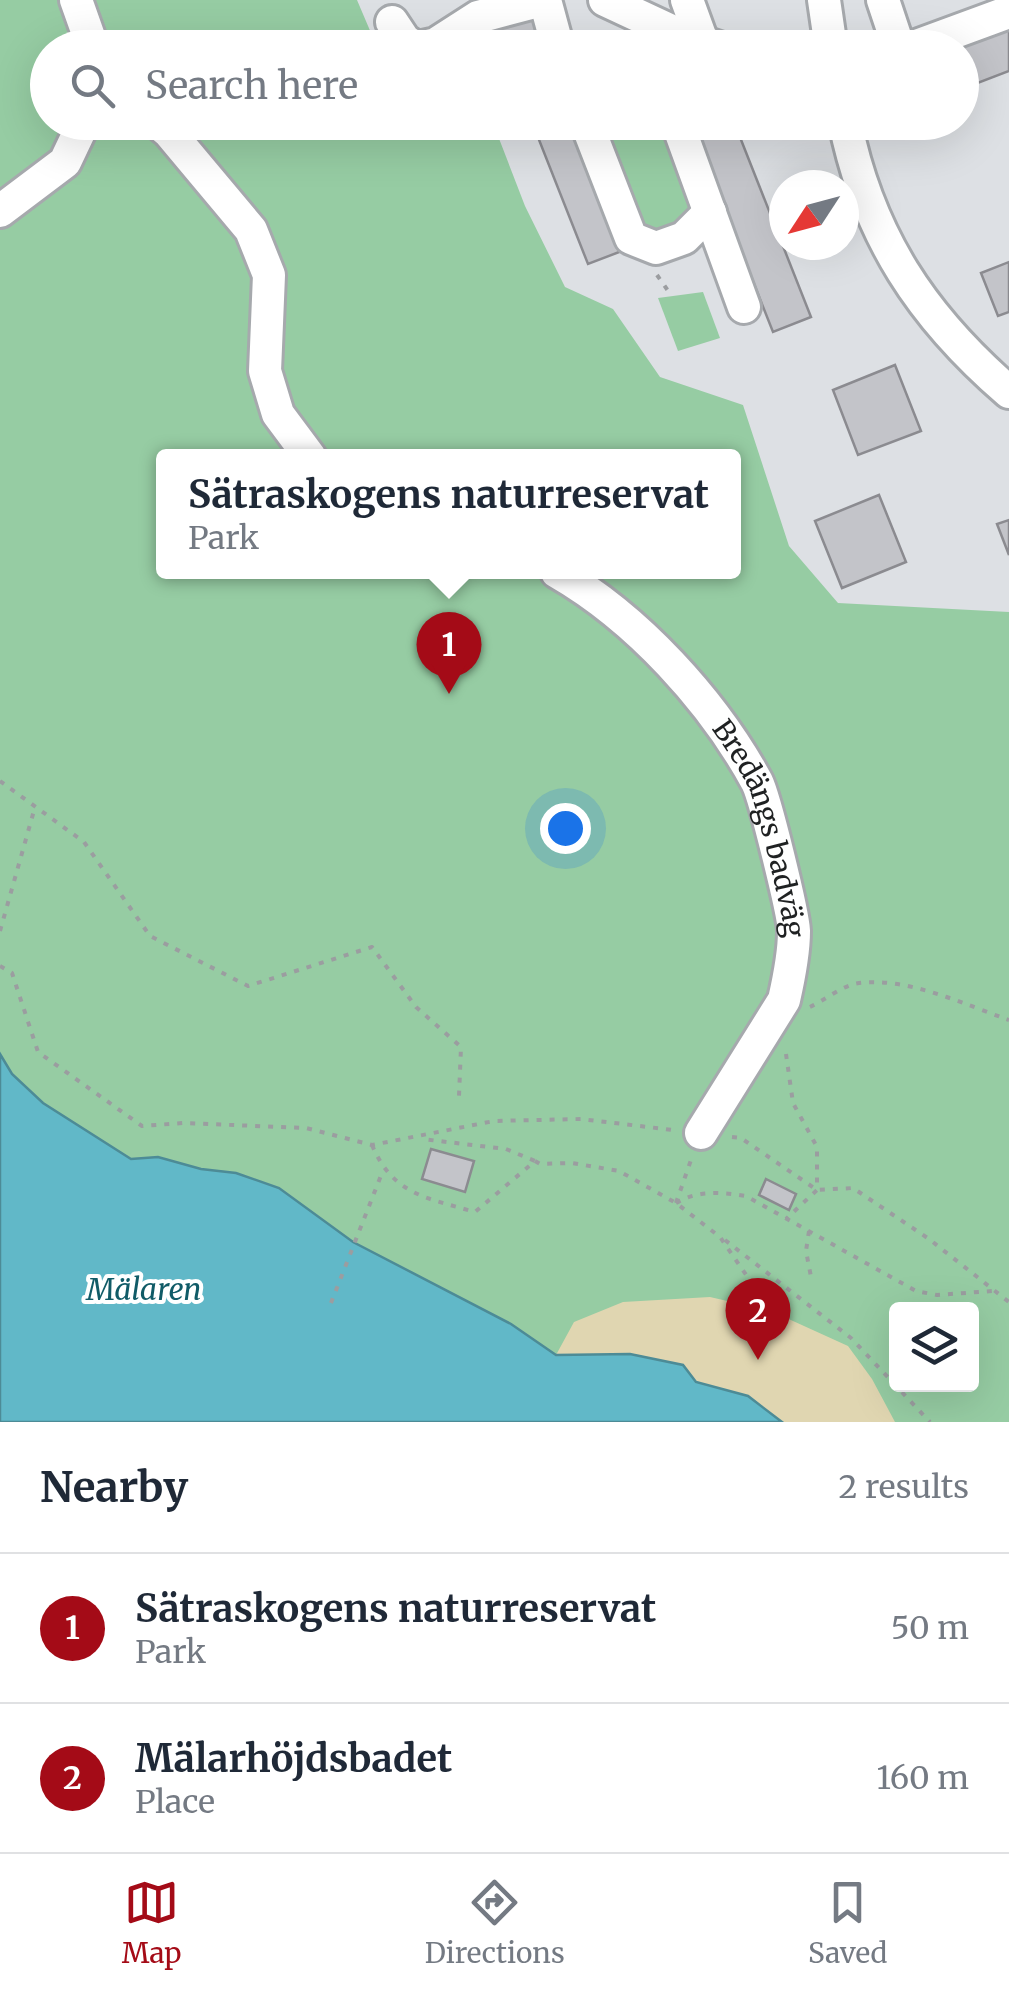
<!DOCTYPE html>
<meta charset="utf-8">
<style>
body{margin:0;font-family:Merriweather,serif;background:#f2f2f3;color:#1f2937}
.controls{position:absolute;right:30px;bottom:30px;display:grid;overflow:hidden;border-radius:10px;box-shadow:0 10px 40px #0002}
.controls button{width:90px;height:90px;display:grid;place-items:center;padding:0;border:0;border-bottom:2px solid #e0e1e3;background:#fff;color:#1f2937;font:50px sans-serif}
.compass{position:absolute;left:769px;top:170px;width:90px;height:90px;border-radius:50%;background:#fff;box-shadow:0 10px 40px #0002;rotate:234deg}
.you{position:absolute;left:565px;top:828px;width:35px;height:35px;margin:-25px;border:8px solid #fff;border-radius:50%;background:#1a73e8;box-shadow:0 0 0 15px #1a73e833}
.badge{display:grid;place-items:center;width:65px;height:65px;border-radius:50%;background:#a40b17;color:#fff;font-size:32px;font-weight:700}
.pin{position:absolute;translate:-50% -82px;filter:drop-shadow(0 2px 5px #0008)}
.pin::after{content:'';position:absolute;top:52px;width:35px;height:30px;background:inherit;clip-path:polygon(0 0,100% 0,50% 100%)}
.popup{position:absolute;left:156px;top:449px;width:585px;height:130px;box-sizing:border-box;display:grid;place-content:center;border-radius:10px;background:#fff;filter:drop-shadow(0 2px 8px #0005);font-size:32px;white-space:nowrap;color:#747a83}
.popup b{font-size:38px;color:#1f2937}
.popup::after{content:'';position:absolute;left:50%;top:100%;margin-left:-20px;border:20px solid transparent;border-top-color:#fff}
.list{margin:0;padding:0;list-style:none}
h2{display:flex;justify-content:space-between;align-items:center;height:130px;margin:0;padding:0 40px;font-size:42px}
h2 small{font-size:32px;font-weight:400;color:#747a83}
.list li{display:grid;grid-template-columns:65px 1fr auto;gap:30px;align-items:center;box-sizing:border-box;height:150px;padding:0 40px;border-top:2px solid #e0e1e3}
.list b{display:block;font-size:38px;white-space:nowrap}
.list p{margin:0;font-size:32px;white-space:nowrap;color:#747a83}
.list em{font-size:32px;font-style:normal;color:#747a83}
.icon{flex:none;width:55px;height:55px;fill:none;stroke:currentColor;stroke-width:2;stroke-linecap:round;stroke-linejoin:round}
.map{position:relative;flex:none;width:1009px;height:1422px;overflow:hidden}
.search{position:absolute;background:#fff;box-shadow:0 10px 40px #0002;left:30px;right:30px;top:30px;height:110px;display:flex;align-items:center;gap:25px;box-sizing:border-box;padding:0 35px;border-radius:55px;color:#747a83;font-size:38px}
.sheet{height:430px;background:#fff}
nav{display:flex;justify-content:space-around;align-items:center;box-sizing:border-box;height:140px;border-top:2px solid #e0e1e3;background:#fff;font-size:28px;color:#747a83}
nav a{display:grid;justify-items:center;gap:5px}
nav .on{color:#a40b17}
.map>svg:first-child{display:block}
.green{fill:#96cca3;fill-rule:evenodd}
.sand{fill:#e0d6b1}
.water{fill:#61b8c8;stroke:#4d8b96;stroke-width:2.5}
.building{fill:#c3c4c9;stroke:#8b8b90;stroke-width:2.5}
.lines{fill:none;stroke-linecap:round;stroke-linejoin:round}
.minor-casing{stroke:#a6a9ad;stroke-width:38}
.path{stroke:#9b9da0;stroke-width:4;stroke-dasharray:5 8;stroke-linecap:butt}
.minor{stroke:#fff;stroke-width:32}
.labels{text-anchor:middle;stroke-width:8;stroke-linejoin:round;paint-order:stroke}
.street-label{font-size:28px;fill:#1f2122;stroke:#fff}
.water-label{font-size:30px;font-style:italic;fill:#105b67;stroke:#fff}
</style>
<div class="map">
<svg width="1009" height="1422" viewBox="0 0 1009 1422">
<rect width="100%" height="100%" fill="#dde0e4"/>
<g class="green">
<path d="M0 0H357L377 47 48 48V122L493 123 525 206 565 287 613 309 660 377 743 405 789 546 838 603 1009 612V1422H0ZM164 457H734V572H164ZM896 1310H972V1384H896Z"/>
<polygon points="599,123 668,123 697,207 677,230 649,231 635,217"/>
<polygon points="703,292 720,338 678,351 658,298"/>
</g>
<polygon class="sand" points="710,1297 771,1311 848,1346 872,1379 895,1422 782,1422 748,1396 696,1382 556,1355 574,1322 623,1302"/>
<polygon class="water" points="0,1054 12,1074 43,1103 131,1159 158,1157 201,1169 236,1173 279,1188 353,1242 511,1324 556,1355 630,1354 683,1365 696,1382 748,1396 782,1422 0,1422"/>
<g class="building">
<polygon points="534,12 547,48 503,48 495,27"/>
<polygon points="1009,21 1009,71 962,89 962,48 941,48"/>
<polygon points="532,122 577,122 627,249 588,264"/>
<polygon points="690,122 734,122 811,317 773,332"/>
<polygon points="1009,262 1009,312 998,316 981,273"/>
<polygon points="895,365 921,431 858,455 833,390"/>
<polygon points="879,495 906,562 842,588 815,521"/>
<polygon points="1009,520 1009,555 997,524"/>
<polygon points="431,1149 474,1161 465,1192 422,1179"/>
<polygon points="766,1179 796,1194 789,1210 759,1195"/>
</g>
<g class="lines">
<defs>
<g id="minor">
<polyline points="76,0 93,48"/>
<polyline points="545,0 558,48"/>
<polyline points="605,0 680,35 719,48"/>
<polyline points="687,0 703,44"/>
<polyline points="824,0 831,48"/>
<polyline points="883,0 899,48"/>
<polyline points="392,22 404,40 416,48"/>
<polyline points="418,48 436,44 478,17 542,0"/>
<polyline points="911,48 1009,12"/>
<polyline points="157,122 169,132 251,230 269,275 265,371 278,414 310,457"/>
<polyline points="586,122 631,238 656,248 684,238 710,212"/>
<polyline points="677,122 744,307"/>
<path d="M845 122C868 236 922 317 1009 392"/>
<polyline points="0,211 65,162 84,122"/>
<path id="s1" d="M557 572C637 618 713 701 757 782 765 798 793 912 794 931 794 954 789 978 784 1000L701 1133"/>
</g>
</defs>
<use href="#minor" class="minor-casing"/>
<g class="path">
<polyline points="657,275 671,295"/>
<polyline points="0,781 84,842 150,936 248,986 372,947 416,1007 461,1047 459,1096"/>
<polyline points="0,931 35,807"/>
<polyline points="0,966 12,973 38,1052 142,1126 183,1123 306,1128 372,1145 494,1121 581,1119 673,1130"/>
<path d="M810 1007C825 1000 843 985 859 983 908 977 963 1004 1009 1020"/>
<polyline points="786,1054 793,1103 817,1147 817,1190 786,1219"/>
<polyline points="732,1137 741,1138 817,1190 853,1188 929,1239 1009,1302"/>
<path d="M372 1145C393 1195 427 1198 475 1212L535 1161 506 1149 422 1139"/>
<polyline points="535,1161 540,1164 572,1163 619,1171 676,1203 720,1237 771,1311"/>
<path d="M676 1203C698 1190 722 1192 746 1196L916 1291 937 1295 993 1291"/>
<polyline points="676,1203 691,1160"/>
<polyline points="809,1231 806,1251 812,1282"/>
<polyline points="725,1240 851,1338 930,1422"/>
<polyline points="331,1303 382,1173"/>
</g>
<use href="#minor" class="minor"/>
</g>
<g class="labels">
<g class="street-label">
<text dy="10" stroke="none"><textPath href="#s1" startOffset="338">Bredängs badväg</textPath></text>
</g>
<g class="water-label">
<text x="144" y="1300">Mälaren</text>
</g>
</g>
</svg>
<div class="controls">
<button><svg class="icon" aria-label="layers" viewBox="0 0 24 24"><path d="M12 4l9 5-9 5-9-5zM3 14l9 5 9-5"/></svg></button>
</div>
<svg class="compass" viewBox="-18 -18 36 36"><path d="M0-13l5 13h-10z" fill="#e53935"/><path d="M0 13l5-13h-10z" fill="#747a83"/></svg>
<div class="you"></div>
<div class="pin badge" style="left:449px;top:694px">1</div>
<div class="popup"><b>Sätraskogens naturreservat</b>Park</div>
<div class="pin badge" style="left:758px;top:1360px">2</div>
<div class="search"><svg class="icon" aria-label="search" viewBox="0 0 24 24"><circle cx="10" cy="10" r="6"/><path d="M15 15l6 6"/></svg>Search here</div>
</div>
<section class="sheet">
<h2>Nearby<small>2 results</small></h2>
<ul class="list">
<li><span class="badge">1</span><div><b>Sätraskogens naturreservat</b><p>Park</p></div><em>50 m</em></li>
<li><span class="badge">2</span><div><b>Mälarhöjdsbadet</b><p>Place</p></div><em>160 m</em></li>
</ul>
</section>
<nav>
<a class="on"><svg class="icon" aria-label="map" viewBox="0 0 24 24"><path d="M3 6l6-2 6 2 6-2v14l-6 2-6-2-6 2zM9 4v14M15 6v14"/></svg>Map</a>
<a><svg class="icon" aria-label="directions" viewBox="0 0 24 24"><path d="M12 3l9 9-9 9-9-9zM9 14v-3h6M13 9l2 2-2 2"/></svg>Directions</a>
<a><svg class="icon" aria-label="saved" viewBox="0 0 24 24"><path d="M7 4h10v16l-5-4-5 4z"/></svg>Saved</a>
</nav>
